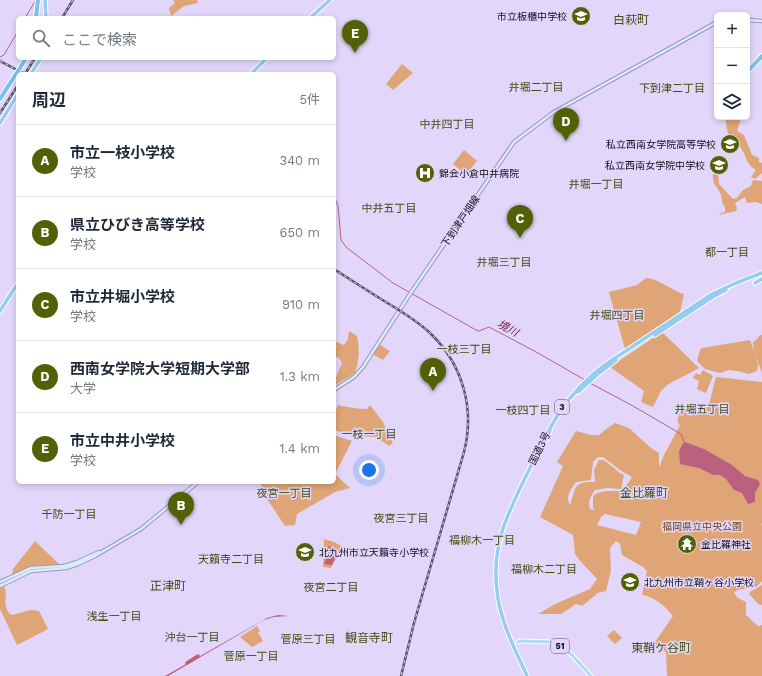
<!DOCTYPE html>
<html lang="ja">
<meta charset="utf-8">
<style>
body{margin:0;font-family:"Work Sans","Noto Sans JP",sans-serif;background:#f6f6f7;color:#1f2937}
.controls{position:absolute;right:12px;top:12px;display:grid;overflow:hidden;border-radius:6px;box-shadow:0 2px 6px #0003}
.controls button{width:36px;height:36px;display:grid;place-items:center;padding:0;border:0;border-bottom:1px solid #e0e1e3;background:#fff;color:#1f2937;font:20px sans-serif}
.you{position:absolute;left:369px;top:470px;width:14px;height:14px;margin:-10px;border:3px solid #fff;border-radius:50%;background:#1a73e8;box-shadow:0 0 0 6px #1a73e833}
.badge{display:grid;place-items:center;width:26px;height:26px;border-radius:50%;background:#526105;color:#fff;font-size:13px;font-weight:700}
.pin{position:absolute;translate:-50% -33px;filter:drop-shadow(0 1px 2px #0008)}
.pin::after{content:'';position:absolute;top:21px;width:14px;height:12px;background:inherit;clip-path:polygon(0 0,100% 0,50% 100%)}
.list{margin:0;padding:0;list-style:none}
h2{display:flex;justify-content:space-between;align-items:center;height:52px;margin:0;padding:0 16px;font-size:17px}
h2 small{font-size:13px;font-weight:400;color:#747a83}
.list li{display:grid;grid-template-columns:26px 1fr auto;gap:12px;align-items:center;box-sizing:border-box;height:72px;padding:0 16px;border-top:1px solid #e0e1e3}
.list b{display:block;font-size:15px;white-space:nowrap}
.list p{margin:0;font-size:13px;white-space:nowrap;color:#747a83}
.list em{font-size:13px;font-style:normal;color:#747a83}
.icon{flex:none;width:22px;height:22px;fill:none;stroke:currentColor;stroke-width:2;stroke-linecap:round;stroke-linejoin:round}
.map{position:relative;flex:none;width:762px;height:676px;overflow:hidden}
.search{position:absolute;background:#fff;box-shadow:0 2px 6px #0003;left:16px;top:16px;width:320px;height:44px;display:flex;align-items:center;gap:10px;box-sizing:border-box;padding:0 14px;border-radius:6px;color:#747a83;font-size:15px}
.panel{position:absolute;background:#fff;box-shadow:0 2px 6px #0003;left:16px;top:72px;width:320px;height:412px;border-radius:6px}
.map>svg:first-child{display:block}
.green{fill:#dfa576;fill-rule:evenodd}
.water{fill:#bc607f}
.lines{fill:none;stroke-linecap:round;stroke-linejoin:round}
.stream{stroke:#bc607f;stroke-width:1}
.river{stroke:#bc607f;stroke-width:3.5}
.motorway-tunnel{stroke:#c3b9d9;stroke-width:4;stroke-dasharray:4 2;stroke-linecap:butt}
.secondary-casing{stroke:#a093bc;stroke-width:4.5}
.primary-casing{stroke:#fff;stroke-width:5}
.trunk-casing{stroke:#fff;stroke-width:5.5}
.motorway-casing{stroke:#fff;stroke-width:6}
.secondary{stroke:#d8ecfa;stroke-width:2.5}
.primary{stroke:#b1d9f4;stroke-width:3}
.trunk{stroke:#97ccf0;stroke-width:3.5}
.motorway{stroke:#7dbfed;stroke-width:4}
.rail-casing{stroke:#595267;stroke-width:2.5}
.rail{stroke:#e2d7fa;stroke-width:1;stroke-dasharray:3;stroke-linecap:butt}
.motorway-bridge-casing{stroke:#fff;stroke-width:6;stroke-linecap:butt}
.motorway-bridge{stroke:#7dbfed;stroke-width:4}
.labels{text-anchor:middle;stroke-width:3;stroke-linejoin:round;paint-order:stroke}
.shield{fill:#e2d7fa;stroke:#504a5e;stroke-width:1}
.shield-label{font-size:9px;font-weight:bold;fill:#120d1b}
.poi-label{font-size:10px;fill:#120d1b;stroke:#e2d7fa;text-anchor:start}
.street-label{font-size:10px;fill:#120d1b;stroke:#e2d7fa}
.park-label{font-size:10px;fill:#734210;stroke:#e2d7fa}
.neighbourhood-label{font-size:11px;fill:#434e15;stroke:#e2d7fa}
.water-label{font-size:11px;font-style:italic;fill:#6e193d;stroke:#e2d7fa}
.quarter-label{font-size:12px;fill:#434e15;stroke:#e2d7fa}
</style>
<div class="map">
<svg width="762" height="676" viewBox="0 0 762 676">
<rect width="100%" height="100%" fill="#e2d7fa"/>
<g class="green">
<polygon points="173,0 197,0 198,3 184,6 171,16 169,8 175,3"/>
<polygon points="402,64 413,73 393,90 386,84"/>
<path d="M725 117H730V118L736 120 738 117H740L741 119 737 131 744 135 752 155 759 158V162L762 163V173L755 179 751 177 756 170C753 168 750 166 749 164 744 156 742 142 731 142L727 130Z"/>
<polygon points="464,150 477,161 466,175 453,164"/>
<path d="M713 174 718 175 719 184 733 199 737 198 743 190 751 186 753 180 762 181V204L756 202 747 203 745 197 735 203 737 208 736 211 719 215 721 213 725 212V207C720 200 723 201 721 195 718 186 712 186 713 174Z"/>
<path d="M646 278C657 278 673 291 684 294L680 312 625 349 609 292 637 285Z"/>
<path d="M349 331 357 336C360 350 359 360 355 373L334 386V382L342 363 339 358 334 356V341L344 345 348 339Z"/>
<polygon points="662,332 699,368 667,385 661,391 653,407 641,402 644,391 610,367"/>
<polygon points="760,335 762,335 762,373 755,355 758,365 757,371 749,374 742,372 729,370 720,373 705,369 697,361 700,350 702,348 750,340 754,351 753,342 757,339"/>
<polygon points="379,344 390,351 383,360 372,354"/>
<polygon points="703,370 713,376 706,393 697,389 699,383 698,382 699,381 693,378 696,373 700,375"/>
<path d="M716 377 762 382V523L761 524 762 526V581L756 587 737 590 734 593 738 598 746 602V615L758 626 762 625V676H667L666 652 654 647 653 645 673 616C665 606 655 597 642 595L647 571 643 567 622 555 620 544 616 541 610 548 611 571 606 591 598 593 582 606 576 604 561 614H538L555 604 590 589 597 579 582 563 575 554 573 535 540 517 563 466 557 462 576 431 591 435H599L609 427 615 423 629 428 651 448 659 453V468L664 455 680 425 678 423C675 407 698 405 709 404ZM598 457H603L620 470 632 477 624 489 620 491H605L595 494 593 498V508L595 510 590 509C588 501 590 497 595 490L607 488 621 489 624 475 620 473 604 460H599L594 470 595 482C573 481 576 488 570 505 565 497 571 489 576 482L591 480 593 462ZM605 514 641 522 636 535 597 525 601 517Z"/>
<path d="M338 405C348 407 357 409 367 409L370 405 383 422 388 435 393 443 389 446 376 437 354 436 334 430V415Z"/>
<polygon points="334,435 352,441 335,474 350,488 335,492 297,514 295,525 285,526 265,496 260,482 334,482"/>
<polygon points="324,539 334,542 343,547 331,568 323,567"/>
<polygon points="35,541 60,565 32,566 12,575 13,569"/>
<polygon points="762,585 762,605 758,604 749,594 750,592"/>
<path d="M4 586C9 596 1 603 10 614L12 615 31 610 39 611 48 629 17 645 0 609V588Z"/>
<polygon points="257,626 260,631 258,632 263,641 252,647 240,637"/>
<polygon points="614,630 622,638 615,644 607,636"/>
</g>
<g class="water">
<polygon points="685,442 704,449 732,465 745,476 758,480 760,484 755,493 755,502 748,504 742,493 734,490 726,479 720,475 713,475 699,468 680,464 679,451 683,443"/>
<polygon points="329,546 333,550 337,552 332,565 324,564 327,557 327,548"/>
<polygon points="278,615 289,616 274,617 264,620 168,676 165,676 267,618"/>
</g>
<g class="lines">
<g class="stream">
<polyline points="25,18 36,0"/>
<polyline points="0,57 4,55 18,31"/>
<polyline points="334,196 338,206 341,240 346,247 393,283 476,330 479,331 489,327 538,353 585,380"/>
<polyline points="590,383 633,406 681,434 684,442"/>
</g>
<polyline class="river" points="187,663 198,656"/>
<polyline class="motorway-tunnel" points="747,76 748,75"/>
<defs>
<g id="secondary">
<polyline points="747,20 762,21"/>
<polyline points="334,390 354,377 363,367 410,294 514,142 554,112 717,22"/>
<polyline points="0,582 31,568 64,566 77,562 99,552"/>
<polyline points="0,586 31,571 66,568 78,564 95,556 141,529 198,482"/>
</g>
<polyline id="primary" points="518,642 520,641 552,642 561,646 572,655 591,676"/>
<g id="trunk">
<polyline points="45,0 46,18"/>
<polyline points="310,18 330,0"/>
<polyline points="31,74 41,58"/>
<polyline points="251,74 267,58"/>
<polyline points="0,123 18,94"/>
<polyline points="755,283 762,279"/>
<polyline points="0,311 18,283"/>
<polyline points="655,335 714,296 726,290"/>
<polyline points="578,392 599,373 616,360"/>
<polyline points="538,456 550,431"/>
<path d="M527 676C515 649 500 621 497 591 491 543 509 511 529 470 550 426 565 394 606 364L712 294 736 283 762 273"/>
</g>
<g id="motorway">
<polyline points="36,18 38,0"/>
<polyline points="20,68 26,58"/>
<polyline points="747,72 762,56"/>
<polyline points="0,99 16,74"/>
</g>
</defs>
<use href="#secondary" class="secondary-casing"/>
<use href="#primary" class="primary-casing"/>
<use href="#trunk" class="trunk-casing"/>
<use href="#motorway" class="motorway-casing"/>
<use href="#secondary" class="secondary"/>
<use href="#primary" class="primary"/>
<use href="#trunk" class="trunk"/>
<use href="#motorway" class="motorway"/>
<defs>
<g id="rail">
<polyline points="62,18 73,0"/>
<polyline points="0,61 25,74"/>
<polyline points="25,74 35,58"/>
<polyline points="0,113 18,85"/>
<path d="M334 269C354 282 374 295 394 307 407 315 420 323 431 334 463 365 475 409 464 452L414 623 401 676"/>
</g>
</defs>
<use href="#rail" class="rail-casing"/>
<use href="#rail" class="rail"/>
<defs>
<polyline id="motorway-bridge" points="16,74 20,68"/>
</defs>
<use href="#motorway-bridge" class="motorway-bridge-casing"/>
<use href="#motorway-bridge" class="motorway-bridge"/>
</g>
<defs>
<symbol id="school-disc" viewBox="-11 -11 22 22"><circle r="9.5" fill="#526105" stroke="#e2d7fa"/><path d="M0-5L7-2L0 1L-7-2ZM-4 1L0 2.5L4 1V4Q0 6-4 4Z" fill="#fff"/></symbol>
<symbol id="hospital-disc" viewBox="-11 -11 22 22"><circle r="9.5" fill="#526105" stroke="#e2d7fa"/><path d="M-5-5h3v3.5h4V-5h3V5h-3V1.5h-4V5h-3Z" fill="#fff"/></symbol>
<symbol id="temple-disc" viewBox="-11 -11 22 22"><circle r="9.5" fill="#526105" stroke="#e2d7fa"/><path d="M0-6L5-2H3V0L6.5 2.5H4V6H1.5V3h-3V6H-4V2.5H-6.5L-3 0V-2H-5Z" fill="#fff"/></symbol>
</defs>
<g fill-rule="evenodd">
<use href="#school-disc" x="570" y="5" width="22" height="22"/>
<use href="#school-disc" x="719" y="133" width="22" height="22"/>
<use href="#school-disc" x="708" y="154" width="22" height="22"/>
<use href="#hospital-disc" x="414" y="162" width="22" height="22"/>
<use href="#temple-disc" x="676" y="533" width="22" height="22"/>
<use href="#school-disc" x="294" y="541" width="22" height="22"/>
<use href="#school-disc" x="619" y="571" width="22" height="22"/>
</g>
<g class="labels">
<g class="shield">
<rect x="555" y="400" width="14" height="14" rx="3"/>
<rect x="551" y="639" width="18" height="14" rx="3"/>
</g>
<g class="shield-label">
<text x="562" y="410">3</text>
<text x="560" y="649">51</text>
</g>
<g class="poi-label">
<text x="567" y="20" text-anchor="end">市立板櫃中学校</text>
<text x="716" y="148" text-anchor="end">私立西南女学院高等学校</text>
<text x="705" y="169" text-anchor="end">私立西南女学院中学校</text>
<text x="439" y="177">錦会小倉中井病院</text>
<text x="701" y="548">金比羅神社</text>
<text x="319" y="556">北九州市立天籟寺小学校</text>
<text x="644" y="586">北九州市立鞘ヶ谷小学校</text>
</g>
<g class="street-label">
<text transform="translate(460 221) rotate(-56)" y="4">下到津戸畑線</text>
<text transform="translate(539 448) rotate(-64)" y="4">国道3号</text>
</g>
<g class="park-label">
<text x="702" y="530">福岡県立中央公園</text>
</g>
<g class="neighbourhood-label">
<text x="536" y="91">井堀二丁目</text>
<text x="672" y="92">下到津二丁目</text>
<text x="447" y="128">中井四丁目</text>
<text x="596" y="188">井堀一丁目</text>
<text x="389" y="212">中井五丁目</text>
<text x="727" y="256">都一丁目</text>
<text x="504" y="266">井堀三丁目</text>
<text x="617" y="319">井堀四丁目</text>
<text x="464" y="353">一枝三丁目</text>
<text x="702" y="413">井堀五丁目</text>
<text x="523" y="414">一枝四丁目</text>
<text x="369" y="438">一枝一丁目</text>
<text x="284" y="497">夜宮一丁目</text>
<text x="69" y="518">千防一丁目</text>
<text x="401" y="522">夜宮三丁目</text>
<text x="482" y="544">福柳木一丁目</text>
<text x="231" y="563">天籟寺二丁目</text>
<text x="544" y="573">福柳木二丁目</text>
<text x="331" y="591">夜宮二丁目</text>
<text x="114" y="620">浅生一丁目</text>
<text x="192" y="641">沖台一丁目</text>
<text x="308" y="643">菅原三丁目</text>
<text x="251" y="660">菅原一丁目</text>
</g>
<g class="water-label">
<text transform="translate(508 328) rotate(28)" y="4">境川</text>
</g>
<g class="quarter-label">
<text x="631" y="24">白萩町</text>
<text x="644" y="497">金比羅町</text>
<text x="168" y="590">正津町</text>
<text x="369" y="642">観音寺町</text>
<text x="661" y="652">東鞘ケ谷町</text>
</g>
</g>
</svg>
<div class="controls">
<button>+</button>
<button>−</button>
<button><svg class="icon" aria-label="layers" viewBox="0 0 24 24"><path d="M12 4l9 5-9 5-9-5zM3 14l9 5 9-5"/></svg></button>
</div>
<div class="you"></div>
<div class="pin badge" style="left:433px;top:391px">A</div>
<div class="pin badge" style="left:181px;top:525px">B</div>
<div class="pin badge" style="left:520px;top:238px">C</div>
<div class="pin badge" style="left:566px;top:141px">D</div>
<div class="pin badge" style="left:355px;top:53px">E</div>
<div class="search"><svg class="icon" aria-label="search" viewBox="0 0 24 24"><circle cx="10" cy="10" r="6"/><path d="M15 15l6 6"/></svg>ここで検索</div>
<section class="panel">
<h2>周辺<small>5件</small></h2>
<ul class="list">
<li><span class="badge">A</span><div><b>市立一枝小学校</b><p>学校</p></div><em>340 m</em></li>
<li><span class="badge">B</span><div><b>県立ひびき高等学校</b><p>学校</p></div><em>650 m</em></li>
<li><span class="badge">C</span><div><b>市立井堀小学校</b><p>学校</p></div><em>910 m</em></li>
<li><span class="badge">D</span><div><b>西南女学院大学短期大学部</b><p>大学</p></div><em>1.3 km</em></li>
<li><span class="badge">E</span><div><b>市立中井小学校</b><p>学校</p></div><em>1.4 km</em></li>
</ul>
</section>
</div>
